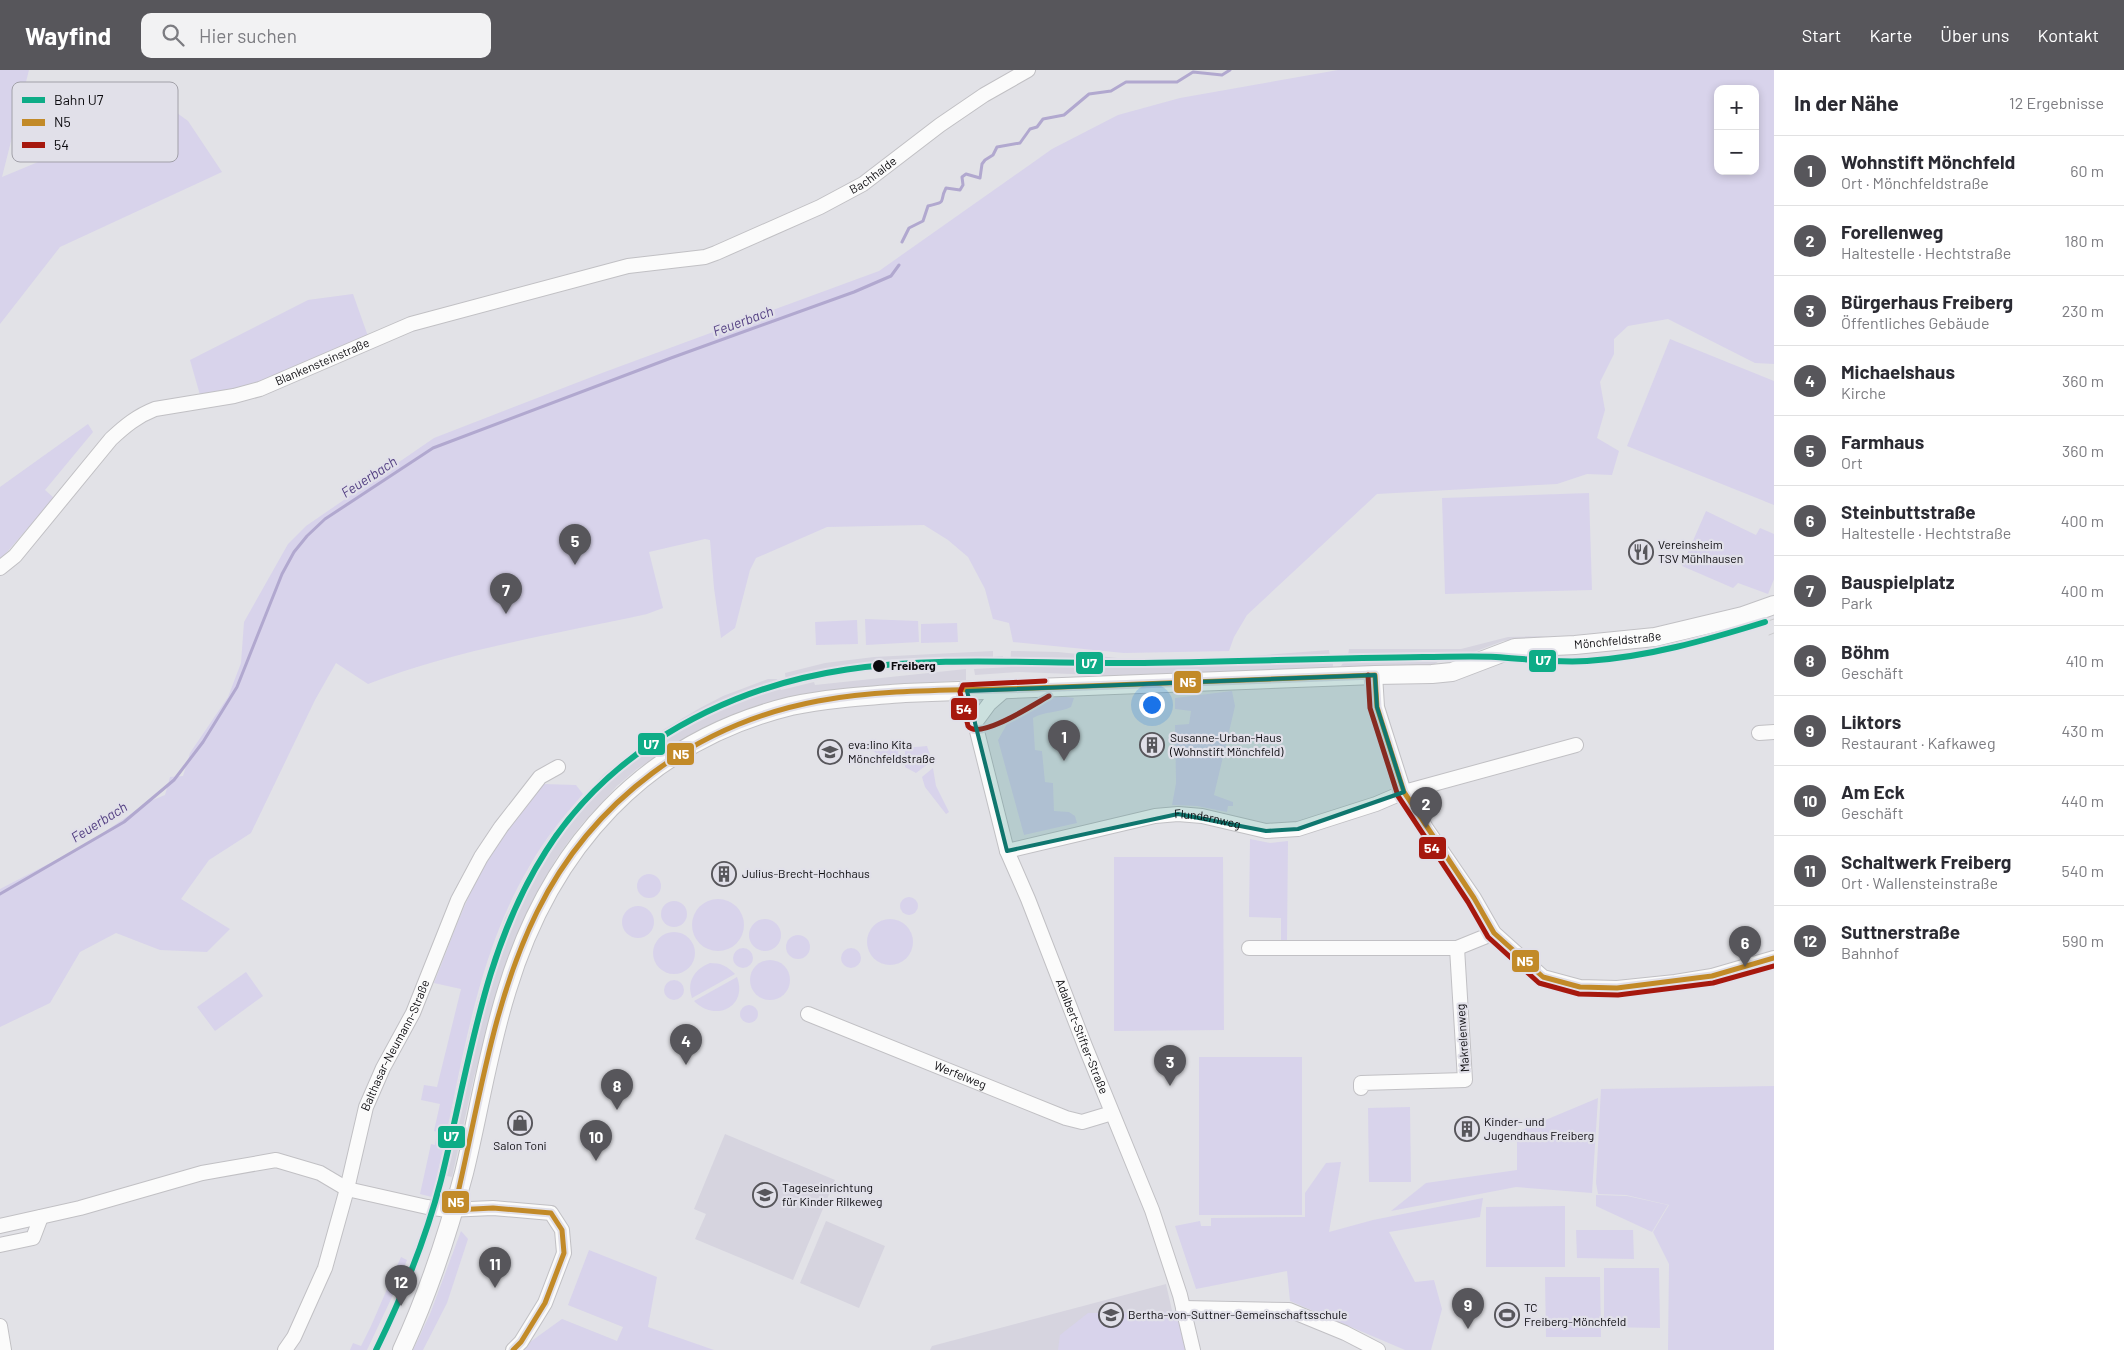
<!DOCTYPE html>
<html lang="de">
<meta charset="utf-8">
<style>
body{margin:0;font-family:Barlow,sans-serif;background:#f2f2f3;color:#2b2b33}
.controls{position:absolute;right:15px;top:15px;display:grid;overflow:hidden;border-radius:10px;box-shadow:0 2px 8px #0003}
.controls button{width:45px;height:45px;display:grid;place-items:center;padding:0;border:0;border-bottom:1px solid #e1e1e2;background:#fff;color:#2b2b33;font:25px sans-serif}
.you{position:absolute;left:1151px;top:634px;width:18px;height:18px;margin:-12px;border:4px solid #fff;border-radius:50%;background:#1a73e8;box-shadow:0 0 0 8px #1a73e833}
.badge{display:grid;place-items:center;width:32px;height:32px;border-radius:50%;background:#57565b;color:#fff;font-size:16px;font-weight:700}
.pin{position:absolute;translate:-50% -41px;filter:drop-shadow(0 1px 2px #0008)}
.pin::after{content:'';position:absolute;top:26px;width:18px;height:15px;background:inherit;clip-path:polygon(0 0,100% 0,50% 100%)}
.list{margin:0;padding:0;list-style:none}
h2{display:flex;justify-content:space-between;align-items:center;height:65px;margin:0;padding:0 20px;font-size:21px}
h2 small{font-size:16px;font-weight:400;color:#7c7c81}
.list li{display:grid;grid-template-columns:32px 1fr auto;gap:15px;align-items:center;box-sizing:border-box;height:70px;padding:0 20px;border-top:1px solid #e1e1e2}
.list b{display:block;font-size:19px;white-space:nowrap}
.list p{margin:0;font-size:16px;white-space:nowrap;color:#7c7c81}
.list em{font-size:16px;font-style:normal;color:#7c7c81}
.icon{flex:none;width:28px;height:28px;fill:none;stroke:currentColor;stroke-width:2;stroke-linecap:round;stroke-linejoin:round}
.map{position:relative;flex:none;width:1774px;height:1280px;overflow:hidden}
header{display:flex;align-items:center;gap:30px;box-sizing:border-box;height:70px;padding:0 25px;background:#57565b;color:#fff}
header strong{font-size:24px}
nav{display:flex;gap:28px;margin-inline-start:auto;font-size:18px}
.search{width:350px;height:45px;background:#f2f2f3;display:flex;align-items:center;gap:12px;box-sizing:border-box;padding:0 18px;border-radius:10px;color:#7c7c81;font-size:19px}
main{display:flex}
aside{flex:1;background:#fff}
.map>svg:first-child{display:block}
.built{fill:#d6d4df}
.green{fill:#d8d3eb;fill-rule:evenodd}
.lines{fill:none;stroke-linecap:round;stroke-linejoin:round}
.stream{stroke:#b1a8cf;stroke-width:3}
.minor-casing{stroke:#c1c0c4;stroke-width:16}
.major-casing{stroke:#c1c0c4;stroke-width:20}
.minor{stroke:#fbfbfb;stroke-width:14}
.major{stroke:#fbfbfb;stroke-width:18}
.tram{stroke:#cbcbcd;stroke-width:1}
.bus-1-casing{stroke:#e1e0e9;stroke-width:9}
.bus-2-casing{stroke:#e1e0e9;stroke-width:9}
.bus-1{stroke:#c28a28;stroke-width:5}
.bus-2{stroke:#a6180e;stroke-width:5}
.rail-1-casing{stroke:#e1e0e9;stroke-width:10}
.rail-1{stroke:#0eac87;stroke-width:6}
.marked{fill:#0f766e;fill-opacity:0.2;stroke:#0f766e;stroke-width:4;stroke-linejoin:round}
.stop-dot{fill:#0c0b0f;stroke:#e1e0e9;stroke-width:2}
.labels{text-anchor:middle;stroke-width:4.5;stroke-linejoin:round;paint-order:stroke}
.street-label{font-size:12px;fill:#0c0b0f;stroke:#e1e0e9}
.poi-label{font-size:12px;fill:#0c0b0f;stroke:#e1e0e9;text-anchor:start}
.stop-label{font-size:12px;font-weight:bold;fill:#0c0b0f;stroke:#e1e0e9;text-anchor:start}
.water-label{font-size:14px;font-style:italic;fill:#533f82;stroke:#e1e0e9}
.key{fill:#e1e0e9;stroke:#a1a0a8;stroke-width:1}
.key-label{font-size:14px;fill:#0c0b0f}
.line-badge{stroke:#e1e0e9;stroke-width:2}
.badge-label{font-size:14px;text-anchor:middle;font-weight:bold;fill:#fff}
</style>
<header>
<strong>Wayfind</strong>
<div class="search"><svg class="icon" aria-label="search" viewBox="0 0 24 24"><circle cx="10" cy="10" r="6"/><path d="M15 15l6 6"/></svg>Hier suchen</div>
<nav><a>Start</a><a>Karte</a><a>Über uns</a><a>Kontakt</a></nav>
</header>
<main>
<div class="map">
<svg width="1774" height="1280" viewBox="0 0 1774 1280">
<rect width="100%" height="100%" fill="#e2e2e7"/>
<g class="built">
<polygon points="1549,566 1503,571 1474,582 1453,583 1431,596 1352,599 1352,596 1341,596 1348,585 1349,579 1461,579 1508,567"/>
<polygon points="1329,580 1330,586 1337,586 1333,593 1333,600 1116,608 1097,605 1019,602 975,605 974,599 1010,597 1011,581 1012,581 1058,582 1127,589 1239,587"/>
<polygon points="993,581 993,587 1003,586 1003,592 880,597 830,603 786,612 785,603 825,593 874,587"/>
<polygon points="966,599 966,610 850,618 803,625 752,639 728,648 672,676 637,699 617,716 582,754 568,772 556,789 533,830 512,880 474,1007 452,1107 438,1104 465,981 478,929 505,848 530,798 553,761 604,704 663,660 700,638 723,626 768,609 777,609 781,620 814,612 815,615"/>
<polygon points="725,1064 835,1110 793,1210 695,1169 706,1144 694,1139"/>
<polygon points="826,1151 885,1176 859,1238 800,1213"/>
<polygon points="1166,1214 1181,1280 930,1280 932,1276"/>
</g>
<g class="green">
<polygon points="0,0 29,0 2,107 173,36 177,43 188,51 222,102 60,177 0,254"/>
<path d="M1338 0H1774V294L1755 293 1668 249 1628 256 1614 269V284L1600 312 1605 340 1597 368 1619 381 1612 405 1587 404 1557 414 1377 424 1247 545 1234 567 1229 581 1124 583 1013 572 1009 553 993 549 985 519 968 487 948 470 924 455 827 457 756 488 750 500 735 558 721 568 714 518 710 470 705 469 649 482 663 538 647 544C556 564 454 580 368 614L336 593 315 630 251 763 209 790 181 829 230 859 207 882 160 880 116 863 80 882 50 933 0 957V819L87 774 148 732 165 725 170 707 183 706 190 683 228 627 241 593 244 552 288 474 306 456 434 368 602 303 879 201 1052 79 1118 45 1180 28ZM1718 19H1755V101H1718Z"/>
<polygon points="353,224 369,269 256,314 200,325 190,290 308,230"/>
<polygon points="1670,269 1774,311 1774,435 1627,376"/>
<polygon points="88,354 93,362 45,420 54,428 0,490 0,417"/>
<polygon points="1589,423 1592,520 1445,524 1442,428"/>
<polygon points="1706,441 1756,465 1760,458 1774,464 1774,509 1768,524 1738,513 1733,518 1682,496"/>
<polygon points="865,549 918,551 919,572 866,575"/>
<polygon points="857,550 858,574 816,575 815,552"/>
<polygon points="957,553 958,572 921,573 921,554"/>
<polygon points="1232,621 1235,636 1233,645 1214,725 1233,732 1233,736 1228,736 1227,742 1197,736 1172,735 1176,713 1175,655 1189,654 1191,641 1175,639 1175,628"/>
<path d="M1059 626 1074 628 1071 637C1059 643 1045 641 1033 648L1035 680 1042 681 1045 712 1053 713 1054 741 1069 742 1075 746 1077 753 1024 765 998 670 1008 652 1045 631Z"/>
<polygon points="866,674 898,678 899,692 883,687 865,676"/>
<polygon points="927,676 932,691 916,703 905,697 905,678"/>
<polygon points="933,698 936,716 949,742 946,744 925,717 922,707"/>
<path d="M543 714 576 715 583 724C563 747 544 770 529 797 470 897 460 1017 432 1127L420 1124 431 1074 435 1075 437 1062 434 1061 440 1034 421 1030 424 1015 437 1017 461 919 434 913C451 871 465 828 488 789 504 762 524 739 543 714Z"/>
<polygon points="1250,769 1270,773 1288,771 1287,870 1281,870 1281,848 1249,847"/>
<polygon points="1114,787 1223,787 1224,960 1114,961"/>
<circle cx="649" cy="816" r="12"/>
<circle cx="909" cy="836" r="9"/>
<circle cx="718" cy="855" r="26"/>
<circle cx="674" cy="844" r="13"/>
<circle cx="638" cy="852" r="16"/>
<circle cx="765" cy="865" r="16"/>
<circle cx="890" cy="872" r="23"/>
<circle cx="674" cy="883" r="21"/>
<circle cx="798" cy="877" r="12"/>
<circle cx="743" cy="888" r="10"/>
<circle cx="851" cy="888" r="10"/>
<circle cx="770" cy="910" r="20"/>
<path d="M710 893C721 893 727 896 735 904L692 928C686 911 695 899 710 893Z"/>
<polygon points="246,902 263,926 215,961 197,937"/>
<path d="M737 907C748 936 716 953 694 931Z"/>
<circle cx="674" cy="920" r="10"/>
<circle cx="749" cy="944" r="9"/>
<rect x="1199" y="987" width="103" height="158"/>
<polygon points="1774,1016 1774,1280 1668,1280 1669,1194 1653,1162 1669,1135 1626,1125 1598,1124 1596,1113 1601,1019"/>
<polygon points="1598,1028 1592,1123 1516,1117 1391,1141 1426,1113 1517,1100 1517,1062"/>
<polygon points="1410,1037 1411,1112 1369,1112 1368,1038"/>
<polygon points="1341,1092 1329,1162 1373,1150 1483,1128 1480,1147 1389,1162 1415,1212 1434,1210 1442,1239 1431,1280 1405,1280 1290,1231 1287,1201 1196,1219 1175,1156 1200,1151 1201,1156 1211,1156 1211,1148 1305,1147 1305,1123 1326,1093"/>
<polygon points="1596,1125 1627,1126 1668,1135 1652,1162 1596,1136"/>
<polygon points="1565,1136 1565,1197 1486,1197 1486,1137"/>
<polygon points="1576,1160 1633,1160 1634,1189 1577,1188"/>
<polygon points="461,1161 468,1169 447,1233 423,1280 413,1280 430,1244"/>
<polygon points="589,1180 657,1207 648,1257 714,1280 519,1280 562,1249 617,1271 623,1257 568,1235"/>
<polygon points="401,1187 407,1190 392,1227 367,1280 350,1280 353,1273 361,1276 371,1256"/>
<polygon points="1604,1198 1659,1198 1660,1258 1604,1257"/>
<polygon points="1545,1207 1600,1207 1601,1267 1546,1267"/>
<polygon points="1179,1242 1187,1280 1058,1280 1060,1265 1088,1243"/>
</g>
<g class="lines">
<g class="stream">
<path d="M902 172 909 158 923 151 928 136C949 131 938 133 946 118L960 120 963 115 962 107 966 104 980 108 982 94 985 90 993 85 997 77 1020 73 1030 59 1037 57 1043 49 1064 45 1089 24 1111 21 1126 12H1177L1193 2 1222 5 1230 0"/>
<polyline points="0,824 124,752 174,710 203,672 237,617 282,504 294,482 307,466 325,449 433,378 671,288 854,222 891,206 899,195"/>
</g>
<defs>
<g id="minor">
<path id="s1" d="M0 498 15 486 111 369C125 356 137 346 155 339L234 326 260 319 411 254 628 196 705 187 716 183 820 137 863 114 940 55 984 25 1028 0"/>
<polyline points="1375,605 1377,637 1404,722 1426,758 1474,828 1494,863 1543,907 1580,917 1617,918 1675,912 1712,906 1774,888"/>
<path id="s2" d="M967 621 1007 781 1028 829 1085 976 1152 1140 1180 1225 1193 1280"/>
<polyline points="975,653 989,634 1005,620"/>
<polyline points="1759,663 1774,662"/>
<path id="s3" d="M1007 781 1155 746 1178 744 1202 746 1266 761 1298 759 1376 734 1404 722 1576 675"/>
<polyline points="1249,878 1457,878 1494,863"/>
<path id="s4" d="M808 944 1066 1048 1082 1052 1112 1043"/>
<polyline points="1361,1018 1361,1013 1465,1010 1457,878"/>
<polyline points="0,1156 80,1138 202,1103 276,1090 320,1103 347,1119 427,1137 447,1140 493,1138 551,1143 562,1160 564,1183 545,1233 521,1272 513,1280"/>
<polyline points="0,1175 33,1168 41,1147"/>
<polyline points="1183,1238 1289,1240 1345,1263 1378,1280"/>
<polyline points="0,1256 4,1280"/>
<path id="s5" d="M285 1280 294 1267 325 1198 347 1119 366 1037 383 998 413 943 458 830 481 787 501 757 540 707 558 697"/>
</g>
<g id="major">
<path id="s6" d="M402 1280C428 1224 448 1163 464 1103 479 1042 488 980 507 920 550 778 644 672 791 636 829 628 867 626 905 623L1375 605 1432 604 1452 602 1515 578 1575 575 1655 567 1743 546 1774 535"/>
</g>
</defs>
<use href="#minor" class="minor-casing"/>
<use href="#major" class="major-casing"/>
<use href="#minor" class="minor"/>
<use href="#major" class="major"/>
<g class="tram">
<polyline points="1765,552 1774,549"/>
<polyline points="1769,565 1774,563"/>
</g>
<defs>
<path id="bus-1" d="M513 1280 521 1272 545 1233 564 1183 562 1160 551 1143 493 1138 454 1140C478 1041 491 935 537 842 592 730 696 654 818 631 889 618 963 621 1034 618 1148 613 1262 610 1375 605L1377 637 1404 722 1474 828 1494 863 1543 907 1580 917 1617 918 1712 906 1774 888"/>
<g id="bus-2">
<polyline points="1368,605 1370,638 1398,726 1468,832 1488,867 1539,913 1579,924 1618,925 1713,913 1774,896"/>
<path d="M1045 611 963 615 960 622 968 656C979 671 1036 633 1049 626"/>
</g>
</defs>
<use href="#bus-1" class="bus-1-casing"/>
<use href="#bus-2" class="bus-2-casing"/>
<use href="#bus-1" class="bus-1"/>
<use href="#bus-2" class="bus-2"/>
<defs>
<path id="rail-1" d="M376 1280C403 1225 426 1169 441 1110 469 998 482 881 546 781 573 738 612 700 654 672 807 571 959 594 1131 593 1228 592 1326 588 1423 587 1447 587 1472 586 1496 587 1526 589 1557 593 1587 591 1648 587 1707 570 1765 552"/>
</defs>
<use href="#rail-1" class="rail-1-casing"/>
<use href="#rail-1" class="rail-1"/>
</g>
<path class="marked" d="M1375 605 1377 637 1404 722 1298 759 1266 761 1178 744 1007 781 967 621Z"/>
<defs>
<symbol id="restaurant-ring" viewBox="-11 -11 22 22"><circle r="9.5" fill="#e1e0e9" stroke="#57565b" stroke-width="1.5"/><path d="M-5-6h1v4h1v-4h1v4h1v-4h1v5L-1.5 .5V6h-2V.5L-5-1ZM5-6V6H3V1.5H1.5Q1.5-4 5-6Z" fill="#57565b"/></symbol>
<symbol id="building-ring" viewBox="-11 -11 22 22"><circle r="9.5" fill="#e1e0e9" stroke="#57565b" stroke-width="1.5"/><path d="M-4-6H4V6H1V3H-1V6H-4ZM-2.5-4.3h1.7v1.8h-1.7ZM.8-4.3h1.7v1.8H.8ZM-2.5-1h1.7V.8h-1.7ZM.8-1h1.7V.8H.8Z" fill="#57565b"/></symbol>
<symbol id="school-ring" viewBox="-11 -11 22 22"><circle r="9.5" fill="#e1e0e9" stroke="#57565b" stroke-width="1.5"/><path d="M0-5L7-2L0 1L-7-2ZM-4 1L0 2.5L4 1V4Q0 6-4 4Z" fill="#57565b"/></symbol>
<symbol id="shop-ring" viewBox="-11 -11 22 22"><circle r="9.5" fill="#e1e0e9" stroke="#57565b" stroke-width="1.5"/><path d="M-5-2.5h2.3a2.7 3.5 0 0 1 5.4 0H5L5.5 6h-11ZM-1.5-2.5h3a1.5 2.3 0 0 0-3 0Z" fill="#57565b"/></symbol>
<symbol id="stadium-ring" viewBox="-11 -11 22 22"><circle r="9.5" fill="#e1e0e9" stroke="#57565b" stroke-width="1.5"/><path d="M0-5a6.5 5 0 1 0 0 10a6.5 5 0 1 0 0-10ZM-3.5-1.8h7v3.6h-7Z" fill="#57565b"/></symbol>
</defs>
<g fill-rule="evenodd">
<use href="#restaurant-ring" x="1627" y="468" width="28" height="28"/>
<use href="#building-ring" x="1138" y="661" width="28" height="28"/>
<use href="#school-ring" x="816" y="668" width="28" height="28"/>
<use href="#building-ring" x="710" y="790" width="28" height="28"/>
<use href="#shop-ring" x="506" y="1039" width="28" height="28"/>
<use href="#building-ring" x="1453" y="1045" width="28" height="28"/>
<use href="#school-ring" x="751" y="1111" width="28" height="28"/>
<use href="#school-ring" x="1097" y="1231" width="28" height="28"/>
<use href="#stadium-ring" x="1493" y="1231" width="28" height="28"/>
</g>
<circle class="stop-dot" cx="879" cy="596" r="7"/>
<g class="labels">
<g class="street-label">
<text dy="4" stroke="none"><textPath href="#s1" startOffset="985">Bachhalde</textPath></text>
<text dy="4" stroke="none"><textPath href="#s1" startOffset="399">Blankensteinstraße</textPath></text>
<text dy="4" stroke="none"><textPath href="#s6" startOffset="1630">Mönchfeldstraße</textPath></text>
<text dy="4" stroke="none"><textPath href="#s3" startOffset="205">Flundernweg</textPath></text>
<text dy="4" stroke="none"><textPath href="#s2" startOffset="365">Adalbert-Stifter-Straße</textPath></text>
<text transform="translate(1463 968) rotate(-94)" y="4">Makrelenweg</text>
<text dy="4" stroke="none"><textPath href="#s5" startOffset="326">Balthasar-Neumann-Straße</textPath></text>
<text dy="4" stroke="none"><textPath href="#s4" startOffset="164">Werfelweg</textPath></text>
</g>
<g class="poi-label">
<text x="1658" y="479">Vereinsheim<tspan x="1658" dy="14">TSV Mühlhausen</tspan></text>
<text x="1170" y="672">Susanne-Urban-Haus<tspan x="1170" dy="14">(Wohnstift Mönchfeld)</tspan></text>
<text x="848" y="679">eva:lino Kita<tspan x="848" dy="14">Mönchfeldstraße</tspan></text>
<text x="742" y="808">Julius-Brecht-Hochhaus</text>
<text x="1484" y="1056">Kinder- und<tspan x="1484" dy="14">Jugendhaus Freiberg</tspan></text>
<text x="520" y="1080" text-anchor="middle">Salon Toni</text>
<text x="782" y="1122">Tageseinrichtung<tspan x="782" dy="14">für Kinder Rilkeweg</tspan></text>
<text x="1524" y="1242">TC<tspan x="1524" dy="14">Freiberg-Mönchfeld</tspan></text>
<text x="1128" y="1249">Bertha-von-Suttner-Gemeinschaftsschule</text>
</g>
<g class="stop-label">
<text x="891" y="600">Freiberg</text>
</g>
<g class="water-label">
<text transform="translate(743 251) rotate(-20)" y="5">Feuerbach</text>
<text transform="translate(369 407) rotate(-33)" y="5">Feuerbach</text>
<text transform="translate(99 752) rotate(-32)" y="5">Feuerbach</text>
</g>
</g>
<rect x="12" y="12" width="166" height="80" rx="8" class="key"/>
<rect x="22" y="27" width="23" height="6" fill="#0eac87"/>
<rect x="22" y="49" width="23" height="7" fill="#c28a28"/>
<rect x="22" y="72" width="23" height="6" fill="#a6180e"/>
<g class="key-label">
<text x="54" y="35">Bahn U7</text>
<text x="54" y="57">N5</text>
<text x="54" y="80">54</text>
</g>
<g class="line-badge">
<rect x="1528" y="579" width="29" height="24" rx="5" fill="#0eac87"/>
<rect x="1075" y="581" width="29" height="24" rx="5" fill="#0eac87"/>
<rect x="1173" y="600" width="29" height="24" rx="5" fill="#c28a28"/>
<rect x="950" y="627" width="28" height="24" rx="5" fill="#a6180e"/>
<rect x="637" y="662" width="29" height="24" rx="5" fill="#0eac87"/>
<rect x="666" y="672" width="29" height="24" rx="5" fill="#c28a28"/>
<rect x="1418" y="766" width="29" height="24" rx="5" fill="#a6180e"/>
<rect x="1511" y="879" width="29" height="24" rx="5" fill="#c28a28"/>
<rect x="437" y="1055" width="29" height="24" rx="5" fill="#0eac87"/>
<rect x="441" y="1120" width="29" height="24" rx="5" fill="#c28a28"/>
</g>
<g class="badge-label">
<text x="1543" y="595">U7</text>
<text x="1089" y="598">U7</text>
<text x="1188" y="617">N5</text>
<text x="964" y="644">54</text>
<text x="651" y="679">U7</text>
<text x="681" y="689">N5</text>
<text x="1432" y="783">54</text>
<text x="1525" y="896">N5</text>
<text x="451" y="1071">U7</text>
<text x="456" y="1137">N5</text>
</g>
</svg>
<div class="controls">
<button>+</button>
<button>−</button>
</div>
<div class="you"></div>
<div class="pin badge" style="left:1064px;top:691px">1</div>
<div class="pin badge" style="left:1426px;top:758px">2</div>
<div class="pin badge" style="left:1170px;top:1016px">3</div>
<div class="pin badge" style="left:686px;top:995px">4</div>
<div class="pin badge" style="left:575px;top:495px">5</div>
<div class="pin badge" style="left:1745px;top:897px">6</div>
<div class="pin badge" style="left:506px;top:544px">7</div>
<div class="pin badge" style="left:617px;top:1040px">8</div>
<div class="pin badge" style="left:1468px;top:1259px">9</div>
<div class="pin badge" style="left:596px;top:1091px">10</div>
<div class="pin badge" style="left:495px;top:1218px">11</div>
<div class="pin badge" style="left:401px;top:1236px">12</div>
</div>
<aside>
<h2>In der Nähe<small>12 Ergebnisse</small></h2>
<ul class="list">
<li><span class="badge">1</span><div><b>Wohnstift Mönchfeld</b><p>Ort · Mönchfeldstraße</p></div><em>60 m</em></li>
<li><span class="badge">2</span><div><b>Forellenweg</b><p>Haltestelle · Hechtstraße</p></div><em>180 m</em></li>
<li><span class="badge">3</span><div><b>Bürgerhaus Freiberg</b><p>Öffentliches Gebäude</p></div><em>230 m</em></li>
<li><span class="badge">4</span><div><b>Michaelshaus</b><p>Kirche</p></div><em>360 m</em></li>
<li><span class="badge">5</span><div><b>Farmhaus</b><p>Ort</p></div><em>360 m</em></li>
<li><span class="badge">6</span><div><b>Steinbuttstraße</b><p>Haltestelle · Hechtstraße</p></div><em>400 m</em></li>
<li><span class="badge">7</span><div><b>Bauspielplatz</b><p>Park</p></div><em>400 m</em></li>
<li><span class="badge">8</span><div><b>Böhm</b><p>Geschäft</p></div><em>410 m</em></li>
<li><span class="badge">9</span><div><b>Liktors</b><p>Restaurant · Kafkaweg</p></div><em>430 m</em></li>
<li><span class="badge">10</span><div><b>Am Eck</b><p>Geschäft</p></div><em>440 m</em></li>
<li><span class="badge">11</span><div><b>Schaltwerk Freiberg</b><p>Ort · Wallensteinstraße</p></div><em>540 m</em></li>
<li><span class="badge">12</span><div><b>Suttnerstraße</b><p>Bahnhof</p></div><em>590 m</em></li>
</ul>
</aside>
</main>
